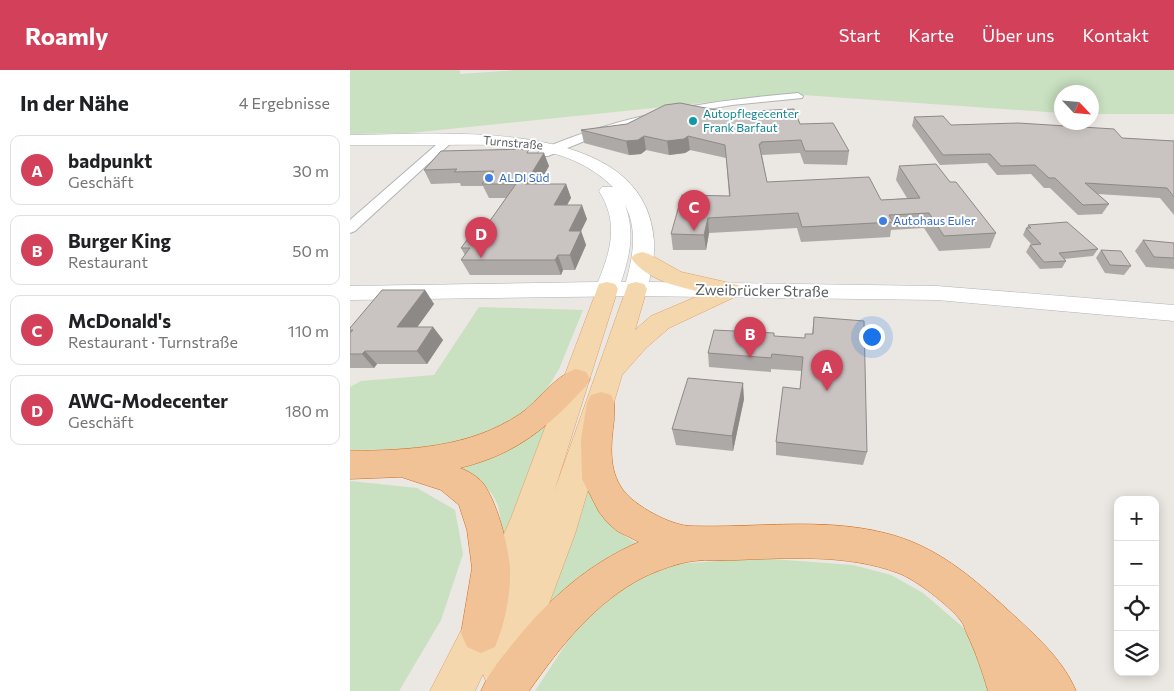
<!DOCTYPE html>
<html lang="de">
<meta charset="utf-8">
<style>
body{margin:0;font-family:Commissioner,sans-serif;background:#f2f2f2;color:#202124}
.controls{position:absolute;right:15px;bottom:15px;display:grid;overflow:hidden;border-radius:10px;box-shadow:0 2px 12px #0003}
.controls button{width:45px;height:45px;display:grid;place-items:center;padding:0;border:0;border-bottom:1px solid #e0e0e0;background:#fff;color:#202124;font:25px sans-serif}
.compass{position:absolute;left:704px;top:15px;width:45px;height:45px;border-radius:50%;background:#fff;box-shadow:0 2px 12px #0003;rotate:116deg}
.you{position:absolute;left:521px;top:266px;width:18px;height:18px;margin:-12px;border:4px solid #fff;border-radius:50%;background:#1a73e8;box-shadow:0 0 0 8px #1a73e833}
.badge{display:grid;place-items:center;width:32px;height:32px;border-radius:50%;background:#d3405a;color:#fff;font-size:16px;font-weight:700}
.pin{position:absolute;translate:-50% -41px;filter:drop-shadow(0 1px 2px #0008)}
.pin::after{content:'';position:absolute;top:26px;width:18px;height:15px;background:inherit;clip-path:polygon(0 0,100% 0,50% 100%)}
.list{margin:0;padding:0;list-style:none}
h2{display:flex;justify-content:space-between;align-items:center;height:65px;margin:0;padding:0 20px;font-size:21px}
h2 small{font-size:16px;font-weight:400;color:#757577}
.list li{display:grid;grid-template-columns:32px 1fr auto;gap:15px;align-items:center;box-sizing:border-box;height:70px;margin:0 10px 10px;padding:0 10px;border:1px solid #e0e0e0;border-radius:10px}
.list b{display:block;font-size:19px;white-space:nowrap}
.list p{margin:0;font-size:16px;white-space:nowrap;color:#757577}
.list em{font-size:16px;font-style:normal;color:#757577}
.icon{flex:none;width:28px;height:28px;fill:none;stroke:currentColor;stroke-width:2;stroke-linecap:round;stroke-linejoin:round}
.map{position:relative;flex:none;width:824px;height:621px;overflow:hidden}
header{display:flex;align-items:center;gap:30px;box-sizing:border-box;height:70px;padding:0 25px;background:#d3405a;color:#fff}
header strong{font-size:24px}
nav{display:flex;gap:28px;margin-inline-start:auto;font-size:18px}
main{display:flex}
aside{flex:1;background:#fff}
.map>svg:first-child{display:block}
.green{fill:#c9e0c1}
.lines{fill:none;stroke-linecap:round;stroke-linejoin:round}
.street-casing{stroke:#b0b4b6;stroke-width:2}
.secondary-casing{stroke:#afb3b6;stroke-width:1}
.primary-casing{stroke:#e09f67;stroke-width:1}
.highway-casing{stroke:#d36b1b;stroke-width:1}
.street{fill:#fff;fill-rule:evenodd}
.secondary{fill:#fff;fill-rule:evenodd}
.primary{fill:#f5d7ae;fill-rule:evenodd}
.highway{fill:#f0c295;fill-rule:evenodd}
.wall{fill:#ada9a6}
.shaded-wall{fill:#8d8987}
.building{fill:#c9c4c1;stroke:#8d8987}
.culture-dot{fill:#0f9aa8;stroke:#fff;stroke-width:2}
.shop-dot{fill:#3f7fe0;stroke:#fff;stroke-width:2}
.labels{text-anchor:middle;stroke-width:4;stroke-linejoin:round;paint-order:stroke}
.far-culture-label{font-size:12px;fill:#0d838f;stroke:#fff;text-anchor:start}
.far-street-label{font-size:12px;fill:#5a5f61;stroke:#fff}
.far-shop-label{font-size:12px;fill:#366cbe;stroke:#fff;text-anchor:start}
.street-label{font-size:15px;fill:#5a5f61;stroke:#fff}
</style>
<header>
<strong>Roamly</strong>
<nav><a>Start</a><a>Karte</a><a>Über uns</a><a>Kontakt</a></nav>
</header>
<main>
<aside>
<h2>In der Nähe<small>4 Ergebnisse</small></h2>
<ul class="list">
<li><span class="badge">A</span><div><b>badpunkt</b><p>Geschäft</p></div><em>30 m</em></li>
<li><span class="badge">B</span><div><b>Burger King</b><p>Restaurant</p></div><em>50 m</em></li>
<li><span class="badge">C</span><div><b>McDonald's</b><p>Restaurant · Turnstraße</p></div><em>110 m</em></li>
<li><span class="badge">D</span><div><b>AWG-Modecenter</b><p>Geschäft</p></div><em>180 m</em></li>
</ul>
</aside>
<div class="map">
<svg width="824" height="621" viewBox="0 0 824 621">
<rect width="100%" height="100%" fill="#ebe7e2"/>
<g class="green">
<polygon points="0,0 110,0 110,4 166,0 824,0 824,44 742,44 742,22 712,22 711,43 439,24 60,63 0,64"/>
<polygon points="129,237 233,240 209,299 189,332 160,356 82,379 0,380 0,317 11,311 84,305"/>
<path d="M200 347 153 472C151 460 151 447 148 436 142 417 121 403 104 395Z"/>
<polygon points="0,411 67,418 105,440 113,484 91,550 49,621 0,621"/>
<path d="M241 411C256 446 256 459 293 476L194 544Z"/>
<polygon points="407,488 503,495 541,505 573,523 615,559 645,621 185,621 227,557 252,527 315,495"/>
</g>
<g class="lines">
<defs>
<g id="street">
<path d="M448 23 453 26 452 28 382 35 318 46 259 61 198 86H190L188 83 190 80C273 44 358 31 448 23Z"/>
<polygon points="98,67 104,70 102,72 5,161 0,163 0,150 94,68"/>
</g>
<path id="secondary" d="M0 65C86 65 296 43 304 171 305 185 302 198 299 212L587 216 824 235V251L587 230 286 226 0 230V216L248 212C261 180 269 153 249 121L252 117H263C217 72 152 74 92 75 62 75 31 75 0 75ZM275 135C288 160 283 186 276 212H271C280 186 285 161 275 135Z"/>
<path id="primary" d="M292 182 299 184 331 202 389 215 392 220 389 225 319 258 296 278 272 305 225 464 168 617C157 621 149 621 138 617L133 604 125 621H80L117 549 161 448 249 214 257 212 265 214 268 219 204 422 278 214 286 212 294 214 297 219 285 260 301 246 355 223C330 217 297 211 281 188L285 184Z"/>
<g id="highway">
<path d="M226 299 236 302 240 309 236 316C197 358 167 384 110 398 118 401 127 406 133 413 147 432 158 474 160 498 161 523 155 554 145 577L131 583 117 577 111 563 122 498 117 460 109 435 91 420 51 407 0 409V381C60 380 119 378 170 344 189 331 204 306 226 299Z"/>
<path d="M251 322 261 325C266 334 264 340 264 350 261 375 258 399 273 420 285 436 321 456 342 456 405 458 472 447 535 463 585 475 621 506 658 540 683 563 713 589 726 621H638C632 601 626 583 617 564 615 560 614 554 611 551 600 536 565 509 548 503 498 484 438 488 386 490 372 491 358 489 344 491 328 493 309 500 294 507 245 532 210 577 179 621H131C139 602 152 587 165 571 200 528 238 494 289 472L267 461 257 452 249 442 232 409 231 369 237 333 241 325Z"/>
</g>
</defs>
<use href="#street" class="street-casing"/>
<use href="#secondary" class="secondary-casing"/>
<use href="#primary" class="primary-casing"/>
<use href="#highway" class="highway-casing"/>
<use href="#street" class="street"/>
<use href="#secondary" class="secondary"/>
<use href="#primary" class="primary"/>
<use href="#highway" class="highway"/>
</g>
<g class="wall">
<polygon points="405,41 450,54 499,81 497,95 454,94 450,83 412,85 417,112 531,130 557,128 546,110 549,96 600,112 646,163 640,178 589,181 574,158 541,160 540,167 451,172 447,158 359,163 356,180 323,180 321,164 379,126 376,88 340,80 335,83 319,85 296,80 291,84 279,85 234,73 231,60 405,47"/>
<polygon points="564,47 601,55 772,68 824,71 824,145 810,128 748,124 759,134 752,144 728,145 700,118 694,118 681,104 647,105 637,93 590,95 562,56"/>
<polygon points="181,83 199,96 189,114 216,114 221,128 217,135 237,149 231,161 236,175 225,200 213,200 211,205 120,205 111,190 115,185 111,178 137,155 156,128 139,128 133,116 111,116 110,113 81,114 74,100"/>
<polygon points="678,155 748,179 743,186 714,189 716,191 712,198 690,199 676,182 680,175 682,175 673,165 676,158 677,158"/>
<polygon points="793,170 824,173 824,199 796,197 785,181"/>
<polygon points="751,180 781,196 774,205 755,203 746,188"/>
<polygon points="75,220 84,234 67,257 83,257 93,270 77,294 27,294 24,298 0,298 0,258"/>
<polygon points="464,247 517,382 513,395 426,385 426,372 450,319 452,301 421,299 421,302 359,297 358,283 455,268 462,264"/>
<polygon points="394,329 383,381 326,375 322,359"/>
</g>
<g class="shaded-wall">
<polygon points="294,66 296,80 291,84 279,85 276,71"/>
<polygon points="338,66 340,80 335,83 319,85 317,71"/>
<polygon points="194,83 199,96 181,128 175,114"/>
<polygon points="216,114 221,128 209,149 204,135"/>
<polygon points="232,135 237,149 231,161 236,175 225,200 220,185 219,161"/>
<polygon points="358,148 359,163 356,180 354,165"/>
<polygon points="208,185 213,200 211,205 205,190"/>
<polygon points="75,220 84,234 58,270 47,257"/>
<polygon points="83,257 93,270 77,294 67,281"/>
<polygon points="15,281 27,294 24,298 12,284"/>
<polygon points="393,313 394,329 383,381 382,366"/>
</g>
<g class="building">
<polygon points="330,33 407,48 405,41 444,39 450,54 483,53 499,81 455,81 451,70 411,72 411,74 409,74 417,112 519,107 531,130 570,128 549,96 586,94 600,112 606,112 646,163 594,166 579,143 539,145 543,152 452,157 448,143 358,148 354,165 321,164 332,125 380,126 375,75 338,66 334,69 317,71 294,66 288,70 276,71 231,60 277,54 315,35"/>
<polygon points="593,46 601,55 668,53 764,59 772,68 824,71 824,127 817,118 735,113 759,134 733,135 705,108 699,108 685,95 651,96 640,84 593,85 564,47"/>
<polygon points="179,79 177,83 194,83 175,114 216,114 204,135 232,135 219,161 231,161 220,185 208,185 205,190 111,190 120,178 111,178 128,155 137,155 166,114 132,114 144,101 104,102 107,99 74,100 91,81"/>
<polygon points="717,152 748,179 709,183 716,191 694,192 680,175 691,174 676,158 681,158 678,155"/>
<polygon points="793,170 824,173 824,188 804,187"/>
<polygon points="751,180 771,181 781,196 760,195"/>
<polygon points="32,220 75,220 47,257 83,257 67,281 15,281 12,284 0,284 0,263 3,260 0,260 0,258"/>
<polygon points="464,247 514,251 517,382 426,372 433,317 450,319 453,287 422,284 421,288 358,283 364,260 424,263 424,266 455,268 455,264 463,264"/>
<polygon points="338,308 393,313 382,366 322,359"/>
</g>
<circle class="culture-dot" cx="343" cy="51" r="5"/>
<g class="shop-dot">
<circle cx="139" cy="108" r="5"/>
<circle cx="533" cy="151" r="5"/>
</g>
<g class="labels">
<g class="far-culture-label">
<text x="353" y="48">Autopflegecenter<tspan x="353" dy="14">Frank Barfaut</tspan></text>
</g>
<g class="far-street-label">
<text transform="translate(163 73) rotate(5)" y="4">Turnstraße</text>
</g>
<g class="far-shop-label">
<text x="149" y="112">ALDI Süd</text>
<text x="543" y="155">Autohaus Euler</text>
</g>
<g class="street-label">
<text transform="translate(412 221) rotate(1)" y="5">Zweibrücker Straße</text>
</g>
</g>
</svg>
<div class="controls">
<button>+</button>
<button>−</button>
<button><svg class="icon" aria-label="locate" viewBox="0 0 24 24"><circle cx="12" cy="12" r="6"/><path d="M12 2v4M12 18v4M2 12h4M18 12h4"/></svg></button>
<button><svg class="icon" aria-label="layers" viewBox="0 0 24 24"><path d="M12 4l9 5-9 5-9-5zM3 14l9 5 9-5"/></svg></button>
</div>
<svg class="compass" viewBox="-18 -18 36 36"><path d="M0-13l5 13h-10z" fill="#e53935"/><path d="M0 13l5-13h-10z" fill="#757577"/></svg>
<div class="you"></div>
<div class="pin badge" style="left:477px;top:321px">A</div>
<div class="pin badge" style="left:400px;top:288px">B</div>
<div class="pin badge" style="left:344px;top:161px">C</div>
<div class="pin badge" style="left:131px;top:188px">D</div>
</div>
</main>
